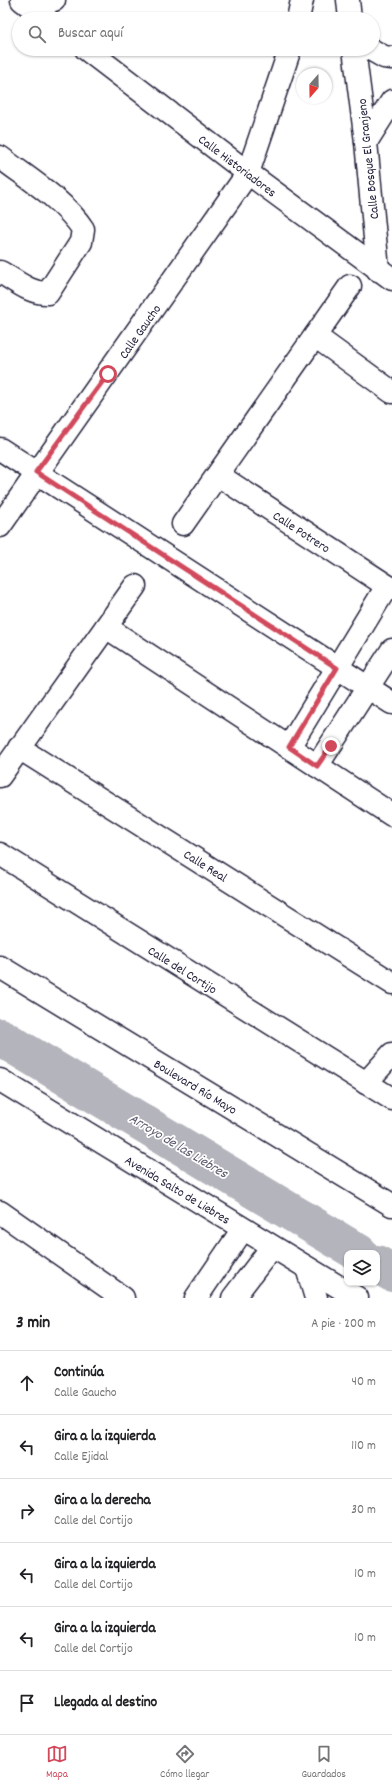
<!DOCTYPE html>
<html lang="es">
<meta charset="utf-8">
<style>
body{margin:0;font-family:Dekko,sans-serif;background:#f6f6f6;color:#202124}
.controls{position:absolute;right:12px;bottom:12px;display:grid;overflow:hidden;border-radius:8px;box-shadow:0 1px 3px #0004}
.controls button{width:36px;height:36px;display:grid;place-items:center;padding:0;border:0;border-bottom:1px solid #e0e0e0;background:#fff;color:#202124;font:20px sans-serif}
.compass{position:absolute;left:296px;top:68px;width:36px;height:36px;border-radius:50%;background:#fff;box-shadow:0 1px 3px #0004;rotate:200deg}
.stop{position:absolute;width:12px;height:12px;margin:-9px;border:3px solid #d1495b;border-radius:50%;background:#fff}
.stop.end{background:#d1495b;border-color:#fff;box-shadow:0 1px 4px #0008}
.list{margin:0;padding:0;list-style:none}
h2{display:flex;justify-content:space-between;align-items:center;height:52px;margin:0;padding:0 16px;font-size:17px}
h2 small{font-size:13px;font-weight:400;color:#757577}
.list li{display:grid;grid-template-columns:26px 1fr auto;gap:12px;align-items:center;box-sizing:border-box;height:64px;padding:0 16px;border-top:1px solid #e0e0e0}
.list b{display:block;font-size:15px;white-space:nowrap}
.list p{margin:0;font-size:13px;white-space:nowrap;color:#757577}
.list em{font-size:13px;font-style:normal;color:#757577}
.icon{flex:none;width:22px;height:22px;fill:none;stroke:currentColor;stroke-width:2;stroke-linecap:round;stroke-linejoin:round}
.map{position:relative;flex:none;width:392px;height:1298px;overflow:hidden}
.search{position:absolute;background:#fff;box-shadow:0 1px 3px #0004;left:12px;right:12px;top:12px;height:44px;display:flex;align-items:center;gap:10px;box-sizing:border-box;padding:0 14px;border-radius:22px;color:#757577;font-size:15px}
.sheet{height:436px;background:#fff}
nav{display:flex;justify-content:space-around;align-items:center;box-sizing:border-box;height:56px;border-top:1px solid #e0e0e0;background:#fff;font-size:11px;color:#757577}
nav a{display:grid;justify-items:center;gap:2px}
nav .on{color:#d1495b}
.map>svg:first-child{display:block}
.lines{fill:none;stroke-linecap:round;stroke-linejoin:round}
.river{stroke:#b4b4bc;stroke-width:38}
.minor-casing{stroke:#22223b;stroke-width:25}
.minor{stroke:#fff;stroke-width:22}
.route{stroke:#d1495b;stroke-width:5}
.labels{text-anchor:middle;stroke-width:3.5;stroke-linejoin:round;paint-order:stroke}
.street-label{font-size:13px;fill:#22223b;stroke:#fff}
.water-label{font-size:14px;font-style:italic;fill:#5c5c6f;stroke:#fff}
</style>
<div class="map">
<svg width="392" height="1298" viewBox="0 0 392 1298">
<rect width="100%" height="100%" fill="#fff"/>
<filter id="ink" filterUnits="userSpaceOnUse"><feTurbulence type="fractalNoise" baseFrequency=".025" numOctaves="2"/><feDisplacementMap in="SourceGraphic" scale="8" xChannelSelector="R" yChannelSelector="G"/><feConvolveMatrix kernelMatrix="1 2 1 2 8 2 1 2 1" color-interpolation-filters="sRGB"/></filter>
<g filter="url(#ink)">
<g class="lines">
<g class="river">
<polyline points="0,1037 359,1253"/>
<polyline points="377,1264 392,1273"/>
</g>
<defs>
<g id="minor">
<polyline points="22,0 47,19"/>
<polyline points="348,0 350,19"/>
<polyline points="29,5 54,0"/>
<polyline points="298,19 302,0"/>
<polyline points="86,49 248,173 392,279"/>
<polyline points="354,49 366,142 378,270"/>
<polyline points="370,49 384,57 392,58"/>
<polyline points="366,142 392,101"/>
<path d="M0 157C27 178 64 200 83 229L81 242 48 293C30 294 15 280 0 272"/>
<polyline points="315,336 392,392"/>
<polyline points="0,449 392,703"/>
<polyline points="218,475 392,589"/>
<polyline points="183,524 350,286"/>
<polyline points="0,526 248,173 290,49"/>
<polyline points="106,627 392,815"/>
<polyline points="289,747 387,586"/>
<polyline points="19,748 392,983"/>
<polyline points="317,766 392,650"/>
<polyline points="0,776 135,586"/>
<polyline points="0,854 392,1099"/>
<polyline points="0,967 392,1205"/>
<polyline points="0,1080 357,1298"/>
<polyline points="366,1083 392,1054"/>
<polyline points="0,1212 123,1298"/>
<polyline points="307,1268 316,1298"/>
<polyline points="196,1298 243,1229"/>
<polyline points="233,1298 272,1247"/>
</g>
</defs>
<use href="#minor" class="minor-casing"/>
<use href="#minor" class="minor"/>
</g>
</g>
<g class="lines" filter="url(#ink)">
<polyline class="route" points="108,374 36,472 337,668 289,747 317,766 331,746"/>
</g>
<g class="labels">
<g class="street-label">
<text transform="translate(367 159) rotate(-96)" y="5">Calle Bosque El Granjeno</text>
<text transform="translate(238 165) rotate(37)" y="5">Calle Historiadores</text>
<text transform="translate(139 331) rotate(-55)" y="5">Calle Gaucho</text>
<text transform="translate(302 531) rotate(33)" y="5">Calle Potrero</text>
<text transform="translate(206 865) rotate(32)" y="5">Calle Real</text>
<text transform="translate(183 969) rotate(32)" y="5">Calle del Cortijo</text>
<text transform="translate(196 1086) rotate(31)" y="5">Boulevard Río Mayo</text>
<text transform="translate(178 1189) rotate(31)" y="5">Avenida Salto de Liebres</text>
</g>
<g class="water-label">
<text transform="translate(179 1145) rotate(31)" y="5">Arroyo de las Liebres</text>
</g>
</g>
</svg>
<div class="controls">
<button><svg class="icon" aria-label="layers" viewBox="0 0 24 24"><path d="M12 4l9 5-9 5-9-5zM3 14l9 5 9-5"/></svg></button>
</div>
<svg class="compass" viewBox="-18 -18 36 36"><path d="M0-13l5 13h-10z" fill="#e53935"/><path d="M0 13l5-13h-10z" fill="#757577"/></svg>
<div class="stop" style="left:108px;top:374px"></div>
<div class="stop end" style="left:331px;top:746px"></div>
<div class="search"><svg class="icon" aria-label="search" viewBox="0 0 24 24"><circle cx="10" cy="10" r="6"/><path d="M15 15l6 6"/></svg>Buscar aquí</div>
</div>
<section class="sheet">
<h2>3 min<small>A pie · 200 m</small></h2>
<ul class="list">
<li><svg class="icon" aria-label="ahead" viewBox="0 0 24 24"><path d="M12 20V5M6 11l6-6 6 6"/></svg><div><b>Continúa</b><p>Calle Gaucho</p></div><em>40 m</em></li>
<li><svg class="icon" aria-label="left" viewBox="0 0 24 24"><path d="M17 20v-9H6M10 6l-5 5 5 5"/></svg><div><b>Gira a la izquierda</b><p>Calle Ejidal</p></div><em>110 m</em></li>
<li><svg class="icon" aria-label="right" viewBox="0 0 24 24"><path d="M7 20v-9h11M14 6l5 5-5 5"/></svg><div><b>Gira a la derecha</b><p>Calle del Cortijo</p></div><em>30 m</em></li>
<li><svg class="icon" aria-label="left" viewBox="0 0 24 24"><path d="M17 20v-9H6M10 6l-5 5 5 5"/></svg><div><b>Gira a la izquierda</b><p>Calle del Cortijo</p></div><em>10 m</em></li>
<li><svg class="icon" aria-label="left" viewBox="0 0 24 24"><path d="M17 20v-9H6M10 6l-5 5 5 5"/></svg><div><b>Gira a la izquierda</b><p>Calle del Cortijo</p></div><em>10 m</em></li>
<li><svg class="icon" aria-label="arrive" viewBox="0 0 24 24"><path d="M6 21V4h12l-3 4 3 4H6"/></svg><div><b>Llegada al destino</b></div></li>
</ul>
</section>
<nav>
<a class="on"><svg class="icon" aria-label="map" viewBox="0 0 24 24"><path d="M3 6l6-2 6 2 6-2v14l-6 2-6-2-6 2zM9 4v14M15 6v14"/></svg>Mapa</a>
<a><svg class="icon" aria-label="directions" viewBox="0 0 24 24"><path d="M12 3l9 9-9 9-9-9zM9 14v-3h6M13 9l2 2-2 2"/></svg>Cómo llegar</a>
<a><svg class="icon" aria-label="saved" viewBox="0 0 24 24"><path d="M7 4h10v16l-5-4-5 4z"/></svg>Guardados</a>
</nav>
